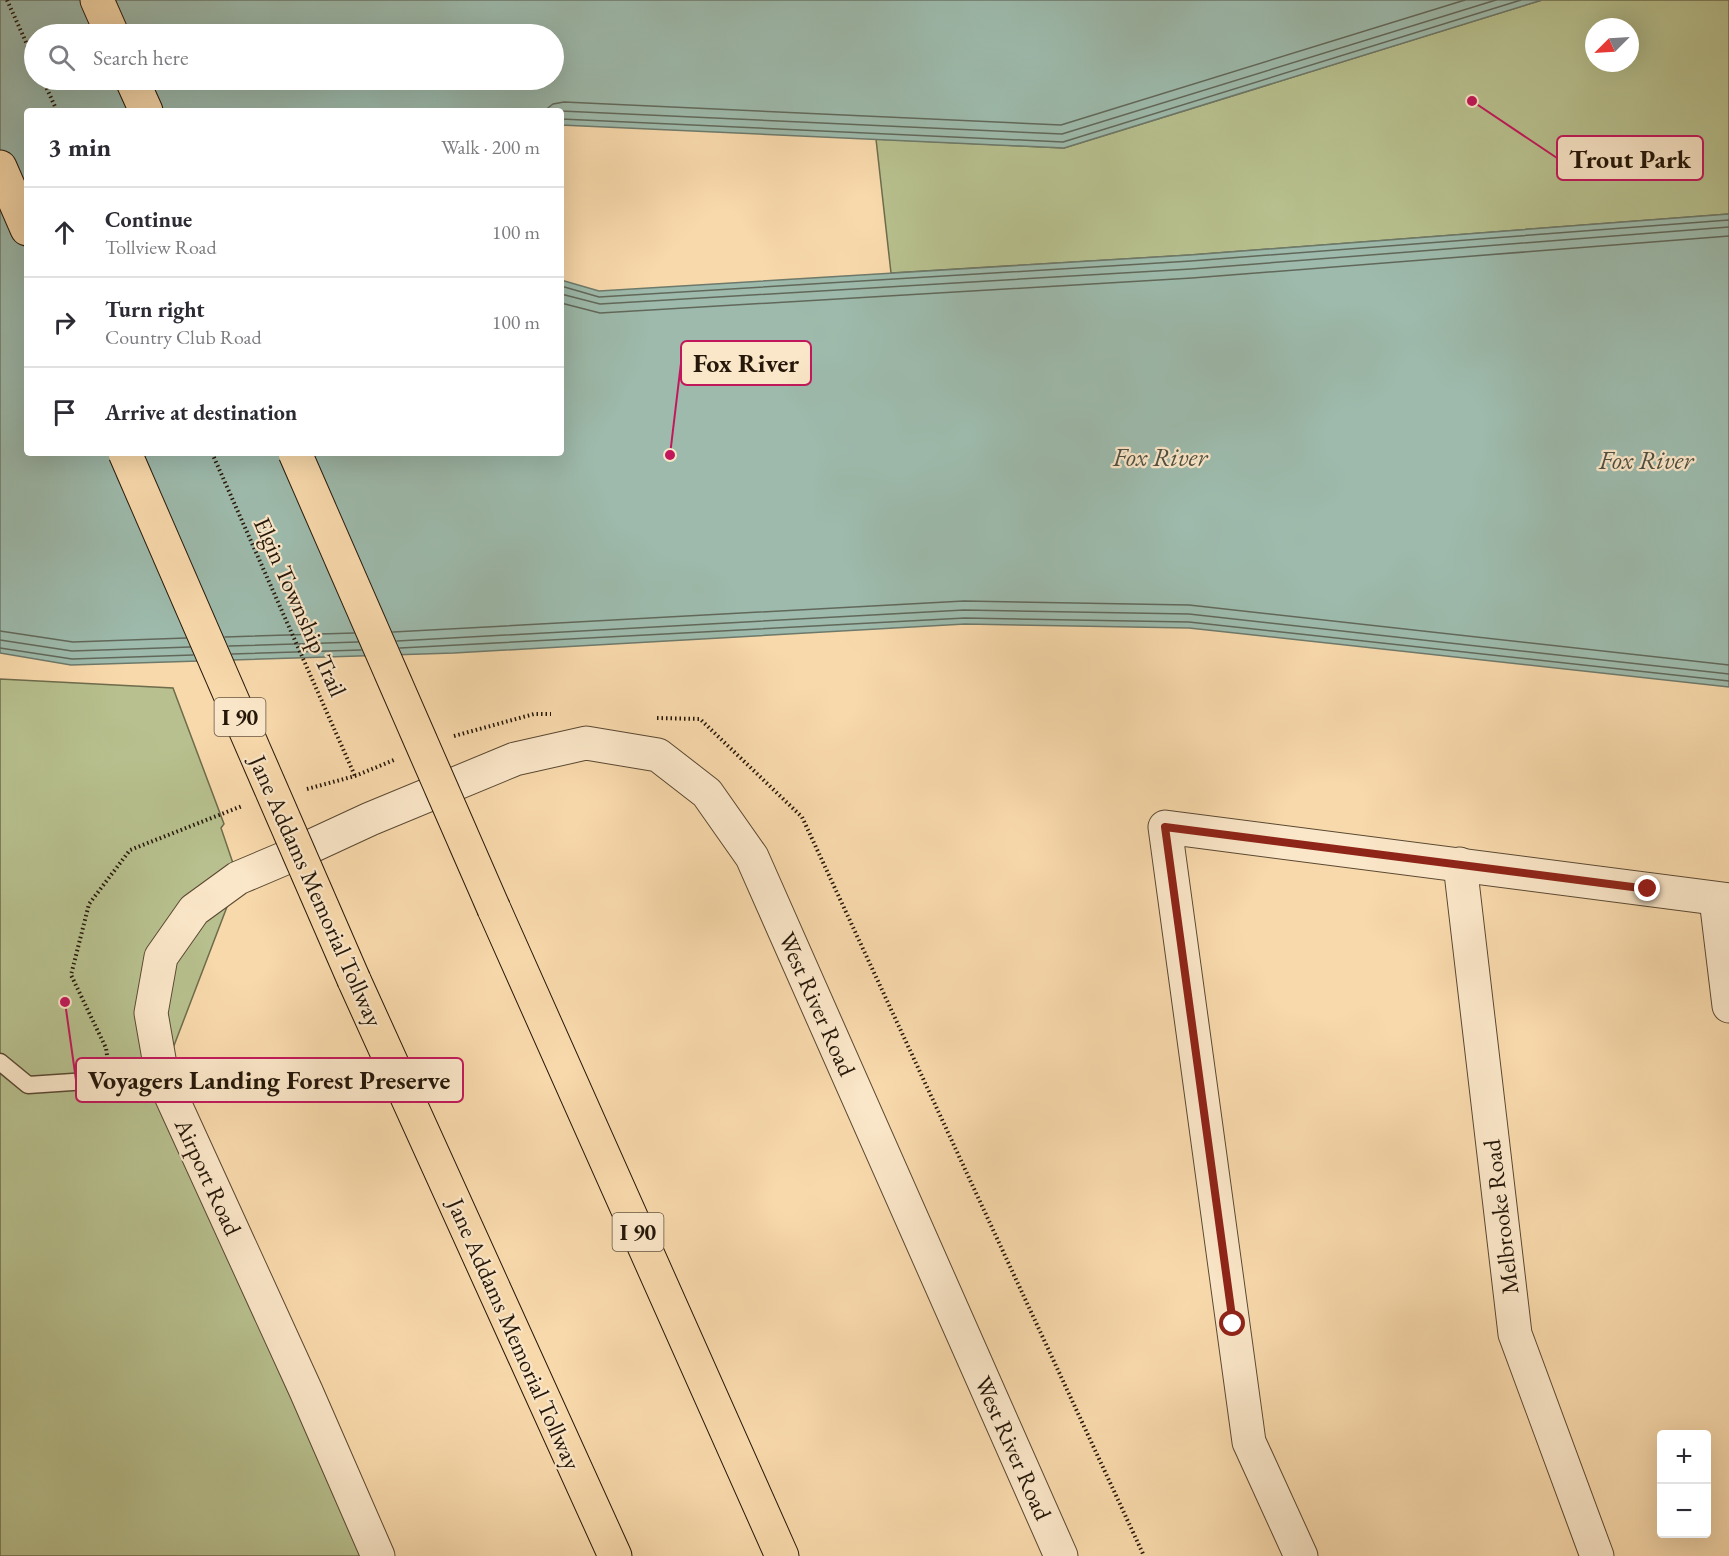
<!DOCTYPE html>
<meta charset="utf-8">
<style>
body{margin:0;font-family:"EB Garamond",serif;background:#f7f7f7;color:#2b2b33}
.controls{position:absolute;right:18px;bottom:18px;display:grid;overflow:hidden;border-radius:6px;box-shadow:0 6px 24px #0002}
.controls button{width:54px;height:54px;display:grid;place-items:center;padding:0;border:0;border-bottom:2px solid #e1e1e2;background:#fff;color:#2b2b33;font:30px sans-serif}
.compass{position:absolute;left:1585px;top:18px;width:54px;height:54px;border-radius:50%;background:#fff;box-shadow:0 6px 24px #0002;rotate:246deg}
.stop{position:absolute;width:18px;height:18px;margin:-14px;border:4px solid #8f2418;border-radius:50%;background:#fff}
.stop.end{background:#8f2418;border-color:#fff;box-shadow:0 2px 6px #0008}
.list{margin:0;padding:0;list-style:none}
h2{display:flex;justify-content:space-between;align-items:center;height:78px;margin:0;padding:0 24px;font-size:26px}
h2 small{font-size:20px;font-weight:400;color:#7c7c81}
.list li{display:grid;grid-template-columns:39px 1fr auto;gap:18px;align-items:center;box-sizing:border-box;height:90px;padding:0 24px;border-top:2px solid #e1e1e2}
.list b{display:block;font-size:22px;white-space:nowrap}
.list p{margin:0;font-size:20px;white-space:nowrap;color:#7c7c81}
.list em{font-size:20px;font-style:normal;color:#7c7c81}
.icon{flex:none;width:33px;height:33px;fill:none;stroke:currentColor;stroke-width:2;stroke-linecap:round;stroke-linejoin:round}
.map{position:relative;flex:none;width:1729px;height:1556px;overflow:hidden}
.search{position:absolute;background:#fff;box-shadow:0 6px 24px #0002;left:24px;top:24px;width:540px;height:66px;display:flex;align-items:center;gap:15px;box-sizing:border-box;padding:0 21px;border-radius:33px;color:#7c7c81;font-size:22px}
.panel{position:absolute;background:#fff;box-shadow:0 6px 24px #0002;left:24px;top:108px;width:540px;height:348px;border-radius:6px}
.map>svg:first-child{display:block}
.green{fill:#b7c08e;stroke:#6e6c4c;stroke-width:1.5;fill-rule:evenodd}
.water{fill:#9dbaac;stroke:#6d796b;stroke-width:1.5;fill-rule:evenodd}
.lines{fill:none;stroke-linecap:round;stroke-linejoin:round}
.shore{stroke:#61685a;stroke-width:1.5}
.lane-casing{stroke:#5a4832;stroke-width:19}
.street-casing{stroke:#5a4832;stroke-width:35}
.highway-casing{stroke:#251709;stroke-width:35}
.path{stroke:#251709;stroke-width:4;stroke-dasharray:1.5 3;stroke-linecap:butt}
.lane{stroke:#fae6c8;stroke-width:16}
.street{stroke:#fae6c8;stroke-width:33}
.highway{stroke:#f8d9ab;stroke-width:33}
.highway-bridge-casing{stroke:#251709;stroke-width:35;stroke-linecap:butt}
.highway-bridge{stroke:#f8d9ab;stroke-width:33}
.route{stroke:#8f2418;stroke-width:8}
.labels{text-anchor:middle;stroke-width:4.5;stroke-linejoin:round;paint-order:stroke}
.shield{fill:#fae6c8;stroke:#655542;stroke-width:1.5}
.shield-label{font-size:22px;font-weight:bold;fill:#251709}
.street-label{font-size:24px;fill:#251709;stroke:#fae6c8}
.water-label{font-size:26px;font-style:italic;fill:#4f5042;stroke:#fae6c8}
.leader{fill:none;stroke:#c2185b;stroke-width:2}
.callout-dot{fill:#c2185b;stroke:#fae6c8;stroke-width:2}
.callout{fill:#fae6c8;stroke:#c2185b;stroke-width:2}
.callout-label{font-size:26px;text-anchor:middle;font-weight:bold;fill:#251709}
</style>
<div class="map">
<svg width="1729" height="1556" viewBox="0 0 1729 1556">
<rect width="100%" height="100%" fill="#f8d9ab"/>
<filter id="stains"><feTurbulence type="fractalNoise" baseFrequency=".00333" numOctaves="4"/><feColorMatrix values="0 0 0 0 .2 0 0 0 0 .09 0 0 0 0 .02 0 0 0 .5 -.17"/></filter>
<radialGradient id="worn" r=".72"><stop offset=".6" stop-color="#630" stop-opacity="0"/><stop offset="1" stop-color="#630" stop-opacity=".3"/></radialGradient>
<g class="green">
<path d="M1542 0H1729V214L1190 255 891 273 876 139 1064 148ZM1594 27H1630V63H1594Z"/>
<polygon points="0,679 173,688 224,824 221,828 238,878 162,1077 381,1556 0,1556"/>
</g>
<path class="water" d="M0 0H1542L1064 148 561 125V111H27V453H561V280L599 291 1190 255 1729 214V687L1189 628 965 624 454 653 71 665 0 653ZM34 34H554V80H34Z"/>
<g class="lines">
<g class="shore">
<polyline points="544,111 553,104 564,102 1061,125 1465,0"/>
<polyline points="561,111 1062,134 1496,0"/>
<polyline points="561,119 1063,142 1521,0"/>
<polyline points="561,286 599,297 1191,261 1729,220"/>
<polyline points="561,294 600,304 1191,269 1729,227"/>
<polyline points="561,303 600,313 1192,278 1729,236"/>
<polyline points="0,631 73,642 186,638"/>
<polyline points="393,632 964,601 1189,605 1729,665"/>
<polyline points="225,637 354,633"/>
<polyline points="0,640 72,651 190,647"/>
<polyline points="397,641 964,610 1189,614 1729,674"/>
<polyline points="229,646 358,642"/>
<polyline points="0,648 72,659 193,655"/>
<polyline points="400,648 965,618 1189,622 1729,681"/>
<polyline points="232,654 361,650"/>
</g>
<defs>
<polyline id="lane" points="0,1062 28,1085 162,1076"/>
<g id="street">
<polyline points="1460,864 1515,1334 1597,1556"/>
<polyline points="1716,899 1729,1006"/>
<polyline points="378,1556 306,1391 162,1076 151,1013 161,957 194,910 238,878 290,856 370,819 515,759 586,743 658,755 707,793 752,857 1061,1556"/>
<polyline points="1301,1556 1249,1442 1165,827 1729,900"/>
</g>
<g id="highway">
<polyline points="97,0 112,34"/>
<polyline points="132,80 146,111"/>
<polyline points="0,167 27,229"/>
<polyline points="494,909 782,1556"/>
<polyline points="354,980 615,1556"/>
</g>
</defs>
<use href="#lane" class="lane-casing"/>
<use href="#street" class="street-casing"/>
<use href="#highway" class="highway-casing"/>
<g class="path">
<polyline points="7,0 34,60"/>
<polyline points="43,80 57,111"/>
<polyline points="212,453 355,776"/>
<polyline points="657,718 700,719 802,817 1144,1556"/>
<polyline points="454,736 534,714 551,714"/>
<polyline points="307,789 355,776 394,760"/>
<polyline points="107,1055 106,1048 71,975 89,904 130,850 242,806"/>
</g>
<use href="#lane" class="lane"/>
<use href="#street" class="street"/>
<use href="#highway" class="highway"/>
<defs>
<g id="highway-bridge">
<polyline points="125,453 354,980"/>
<polyline points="295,453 494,909"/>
</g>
</defs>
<use href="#highway-bridge" class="highway-bridge-casing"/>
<use href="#highway-bridge" class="highway-bridge"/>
</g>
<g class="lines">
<polyline class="route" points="1233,1324 1165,827 1648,889"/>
</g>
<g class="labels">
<g class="shield">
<rect x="214.5" y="698" width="51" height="38" rx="4.5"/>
<rect x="612.5" y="1213" width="51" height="38" rx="4.5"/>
</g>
<g class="shield-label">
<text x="240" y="725">I 90</text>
<text x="638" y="1240">I 90</text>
</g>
<g class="street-label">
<text transform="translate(300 607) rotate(66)" y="8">Elgin Township Trail</text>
<text transform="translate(316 891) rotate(66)" y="8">Jane Addams Memorial Tollway</text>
<text transform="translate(817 1004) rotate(66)" y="8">West River Road</text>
<text transform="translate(208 1177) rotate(65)" y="8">Airport Road</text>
<text transform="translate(1501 1217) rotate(-97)" y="8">Melbrooke Road</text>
<text transform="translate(514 1334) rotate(66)" y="8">Jane Addams Memorial Tollway</text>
<text transform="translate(1013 1448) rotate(66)" y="8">West River Road</text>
</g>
<g class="water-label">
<text x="1160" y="466">Fox River</text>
<text x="1646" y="469">Fox River</text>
</g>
</g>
<path class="leader" d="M1472 101L1557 158M670 455L681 363M65 1002L76 1080"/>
<g class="callout-dot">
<circle cx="1472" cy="101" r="6"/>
<circle cx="670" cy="455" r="6"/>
<circle cx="65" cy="1002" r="6"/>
</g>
<g class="callout">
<rect x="1557" y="136" width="146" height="44" rx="6"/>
<rect x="681" y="341" width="130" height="44" rx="6"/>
<rect x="76" y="1058" width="387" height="44" rx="6"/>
</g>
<g class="callout-label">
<text x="1630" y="168">Trout Park</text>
<text x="746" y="372">Fox River</text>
<text x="269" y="1089">Voyagers Landing Forest Preserve</text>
</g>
<rect width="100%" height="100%" filter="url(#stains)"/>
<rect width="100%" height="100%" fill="url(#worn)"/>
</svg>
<div class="controls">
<button>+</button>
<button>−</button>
</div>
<svg class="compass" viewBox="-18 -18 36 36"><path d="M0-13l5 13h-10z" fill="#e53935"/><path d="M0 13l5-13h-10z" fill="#7c7c81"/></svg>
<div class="stop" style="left:1233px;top:1324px"></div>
<div class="stop end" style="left:1648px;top:889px"></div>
<div class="search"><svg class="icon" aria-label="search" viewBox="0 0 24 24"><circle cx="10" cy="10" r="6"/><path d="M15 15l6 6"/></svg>Search here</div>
<section class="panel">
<h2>3 min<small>Walk · 200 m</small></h2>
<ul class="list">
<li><svg class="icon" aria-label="ahead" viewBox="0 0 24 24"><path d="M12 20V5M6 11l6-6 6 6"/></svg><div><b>Continue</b><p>Tollview Road</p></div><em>100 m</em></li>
<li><svg class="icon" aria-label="right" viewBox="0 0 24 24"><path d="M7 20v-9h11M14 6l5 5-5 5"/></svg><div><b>Turn right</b><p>Country Club Road</p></div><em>100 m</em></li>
<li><svg class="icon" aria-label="arrive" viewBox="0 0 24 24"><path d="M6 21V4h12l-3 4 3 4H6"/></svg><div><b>Arrive at destination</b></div></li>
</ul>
</section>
</div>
